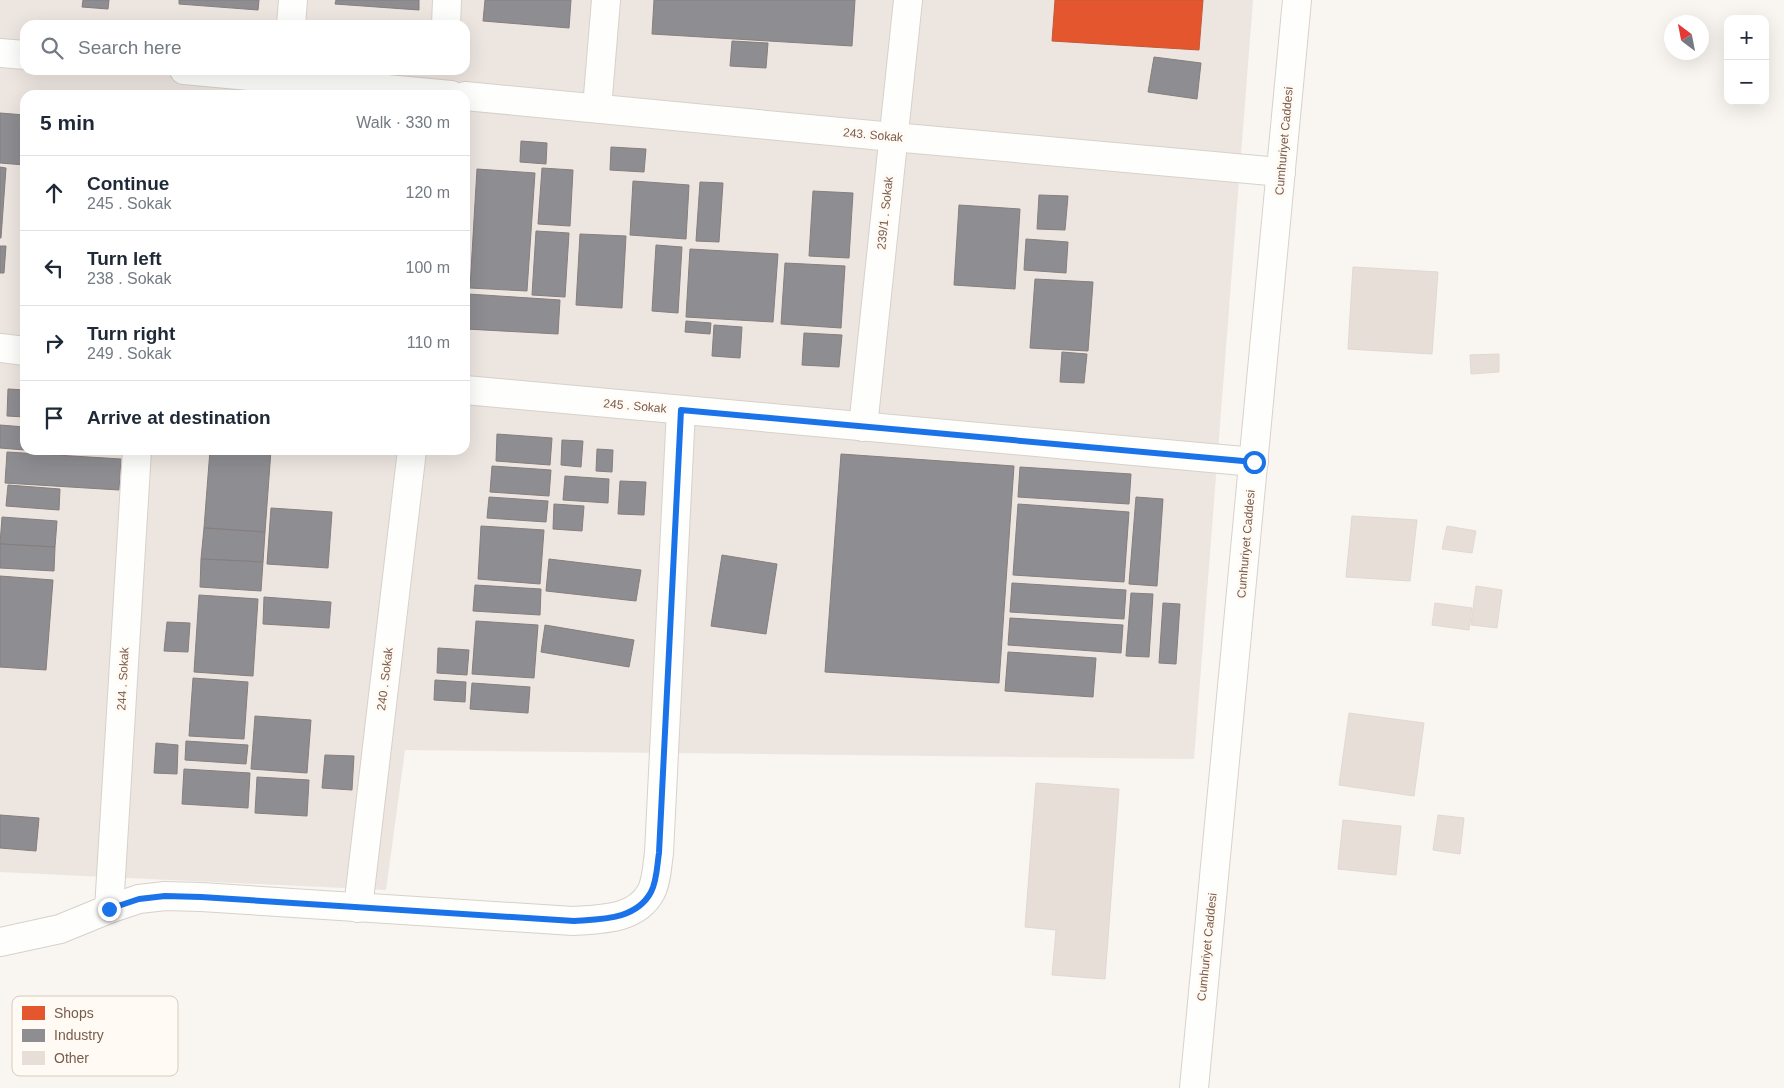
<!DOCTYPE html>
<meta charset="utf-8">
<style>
body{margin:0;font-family:Helvetica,sans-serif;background:#f2f2f3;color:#1f2937}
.controls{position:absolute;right:15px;top:15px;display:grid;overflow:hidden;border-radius:10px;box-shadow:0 5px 20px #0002}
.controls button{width:45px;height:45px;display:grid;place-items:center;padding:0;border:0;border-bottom:1px solid #e0e1e3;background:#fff;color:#1f2937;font:25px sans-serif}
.compass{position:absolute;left:1664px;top:15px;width:45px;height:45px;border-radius:50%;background:#fff;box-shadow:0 5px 20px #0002;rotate:328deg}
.stop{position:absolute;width:15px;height:15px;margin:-11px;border:4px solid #1a73e8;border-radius:50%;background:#fff}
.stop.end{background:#1a73e8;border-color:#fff;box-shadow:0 1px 5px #0008}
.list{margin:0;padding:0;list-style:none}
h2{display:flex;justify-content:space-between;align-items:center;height:65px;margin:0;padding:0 20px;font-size:21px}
h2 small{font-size:16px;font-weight:400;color:#747a83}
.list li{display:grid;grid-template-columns:32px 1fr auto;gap:15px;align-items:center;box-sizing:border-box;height:75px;padding:0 20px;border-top:1px solid #e0e1e3}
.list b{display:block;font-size:19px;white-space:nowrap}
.list p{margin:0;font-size:16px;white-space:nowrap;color:#747a83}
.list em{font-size:16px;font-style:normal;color:#747a83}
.icon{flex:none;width:28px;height:28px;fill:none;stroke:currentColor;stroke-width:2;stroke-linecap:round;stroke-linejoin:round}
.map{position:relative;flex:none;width:1784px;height:1088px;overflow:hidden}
.search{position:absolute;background:#fff;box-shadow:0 5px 20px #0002;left:20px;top:20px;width:450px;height:55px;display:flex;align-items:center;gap:12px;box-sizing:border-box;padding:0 18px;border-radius:15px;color:#747a83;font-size:19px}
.panel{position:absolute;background:#fff;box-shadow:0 5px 20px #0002;left:20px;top:90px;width:450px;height:365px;border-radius:15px}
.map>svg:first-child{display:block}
.industrial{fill:#ede5e0;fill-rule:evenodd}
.shops{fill:#e4572e;stroke:#c45837}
.industry{fill:#8d8d92;stroke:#877e7d}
.building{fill:#e6ded7;stroke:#e2d8d2}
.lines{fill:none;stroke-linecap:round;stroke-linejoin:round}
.street-casing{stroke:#d7d1cb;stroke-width:30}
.secondary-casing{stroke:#d9d2cb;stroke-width:30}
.street{stroke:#fefefd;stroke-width:28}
.secondary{stroke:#fefefd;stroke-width:28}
.route{stroke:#1a73e8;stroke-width:6}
.labels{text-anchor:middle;stroke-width:5;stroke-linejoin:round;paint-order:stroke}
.street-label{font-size:12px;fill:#7a5c4d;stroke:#fffaf3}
.key{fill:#fffaf3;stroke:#d7cbc1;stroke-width:1}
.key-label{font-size:14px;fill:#7a5c4d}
</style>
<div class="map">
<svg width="1784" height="1088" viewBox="0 0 1784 1088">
<rect width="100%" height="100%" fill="#f9f5f0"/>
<path class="industrial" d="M0 0H1253L1194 759 405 750 386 890 0 872ZM25 25H465V70H25ZM25 95H465V450H25Z"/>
<polygon class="shops" points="1055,0 1203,0 1199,50 1052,41"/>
<g class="industry">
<polygon points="83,0 109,0 108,9 82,7"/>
<polygon points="179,0 259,0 258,10 179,4"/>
<polygon points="336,0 419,0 419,10 335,4"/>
<polygon points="485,0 571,0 569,28 483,21"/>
<polygon points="654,0 855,0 852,46 652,34"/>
<polygon points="732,41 768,43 766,68 730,66"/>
<polygon points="1154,57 1201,63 1197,99 1148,92"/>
<polygon points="0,113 25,115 25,165 0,163"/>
<polygon points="521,141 547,143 546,164 520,162"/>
<polygon points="611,147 646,149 644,172 610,170"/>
<polygon points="0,167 6,168 1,238 0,238"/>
<polygon points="542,168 573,170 570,226 538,224"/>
<polygon points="477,169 535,173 527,291 470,288"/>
<polygon points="633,181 689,185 686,239 630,235"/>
<polygon points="700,182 723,183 719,242 696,241"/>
<polygon points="813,191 853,193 849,258 809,256"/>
<polygon points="1039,195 1068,196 1065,230 1037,229"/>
<polygon points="959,205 1020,209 1015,289 954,285"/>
<polygon points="536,231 569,233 565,297 532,295"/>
<polygon points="580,234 626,236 622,308 576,305"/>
<polygon points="1026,239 1068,242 1066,273 1024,270"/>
<polygon points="656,245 682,247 678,313 652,311"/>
<polygon points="0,246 6,246 4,273 0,273"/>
<polygon points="690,249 778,254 773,322 686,317"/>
<polygon points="785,263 845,266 841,328 781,324"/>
<polygon points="1035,279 1093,282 1088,351 1030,348"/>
<polygon points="468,294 560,300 558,334 466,329"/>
<polygon points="686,321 711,323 710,334 685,332"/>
<polygon points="714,325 742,327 740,358 712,356"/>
<polygon points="804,333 842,335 839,367 802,365"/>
<polygon points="1062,352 1087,354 1084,383 1060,382"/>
<polygon points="8,389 25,390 25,417 7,416"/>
<polygon points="0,425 25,427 25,450 0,448"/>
<polygon points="497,434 552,438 550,465 496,461"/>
<polygon points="562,440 583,441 581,467 561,465"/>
<polygon points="597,449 613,450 612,472 596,471"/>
<polygon points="210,450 271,450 265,532 204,528"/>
<polygon points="7,452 121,459 119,490 5,483"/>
<polygon points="841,454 1014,466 999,683 825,672"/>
<polygon points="492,466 551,470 549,496 490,492"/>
<polygon points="1020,467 1131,474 1129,504 1018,497"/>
<polygon points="565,476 609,479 608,503 563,500"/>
<polygon points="620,481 646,482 644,515 618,514"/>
<polygon points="8,485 60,489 59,510 6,506"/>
<polygon points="489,497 548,501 546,522 487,518"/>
<polygon points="1136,497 1163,499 1157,586 1129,584"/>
<polygon points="554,504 584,506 582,531 553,529"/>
<polygon points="1018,504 1129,512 1124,582 1013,575"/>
<polygon points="271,508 332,512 328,568 267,564"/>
<polygon points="2,517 57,521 55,547 0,544"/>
<polygon points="481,526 544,530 540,584 478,579"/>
<polygon points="204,528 265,532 263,562 201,559"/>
<polygon points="0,544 55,547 54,571 0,568"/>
<polygon points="722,555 777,564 766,634 711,626"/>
<polygon points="201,559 263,562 261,591 200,587"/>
<polygon points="549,559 641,570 636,601 546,591"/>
<polygon points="0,576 53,580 46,670 0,667"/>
<polygon points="1012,583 1126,590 1124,619 1010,612"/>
<polygon points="475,585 541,589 540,615 473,611"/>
<polygon points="1131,593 1153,594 1149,657 1126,656"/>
<polygon points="199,595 258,599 253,676 194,672"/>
<polygon points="264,597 331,602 329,628 263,624"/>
<polygon points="1163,603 1180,604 1176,664 1159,663"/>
<polygon points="1010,618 1123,625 1121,653 1008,645"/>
<polygon points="476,621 538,625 534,678 472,674"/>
<polygon points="167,622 190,623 188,652 164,651"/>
<polygon points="545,625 634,640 629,667 541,652"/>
<polygon points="438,648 469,650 467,675 437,673"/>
<polygon points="1008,652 1096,658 1093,697 1005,691"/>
<polygon points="193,678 248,682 244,739 189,736"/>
<polygon points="435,680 466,682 465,702 434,700"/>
<polygon points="472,683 530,687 528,713 470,709"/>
<polygon points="255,716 311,720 307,773 251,769"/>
<polygon points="186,741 248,745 246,764 185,760"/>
<polygon points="156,743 178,745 177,774 154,773"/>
<polygon points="325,755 354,756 352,790 322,788"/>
<polygon points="184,769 250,773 248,808 182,804"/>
<polygon points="257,777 309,780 307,816 255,813"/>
<polygon points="0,815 39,818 36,851 0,848"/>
</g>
<g class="building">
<polygon points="1353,267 1438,272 1432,354 1348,349"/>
<polygon points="1499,354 1499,372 1471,374 1470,355"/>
<polygon points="1352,516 1417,520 1410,581 1346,577"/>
<polygon points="1447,526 1476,531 1472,553 1442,549"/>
<polygon points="1476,586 1502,590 1497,628 1471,625"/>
<polygon points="1435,603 1472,608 1469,630 1432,625"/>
<polygon points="1349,713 1424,723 1414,796 1339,785"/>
<polygon points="1036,783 1119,789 1105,979 1052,975 1056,930 1025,927"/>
<polygon points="1438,815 1464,818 1460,854 1433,850"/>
<polygon points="1343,820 1401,826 1396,875 1338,869"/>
</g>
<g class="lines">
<defs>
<g id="street">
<polyline points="291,25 293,0"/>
<polyline points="446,25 447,0"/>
<polyline points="0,53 25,55"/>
<polyline points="184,70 451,95"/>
<polyline points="465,96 893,137 1281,172"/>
<polyline points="597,108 606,0"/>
<polyline points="0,348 25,351"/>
<polyline points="465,390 1254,462"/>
<polyline points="863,427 908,0"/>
<polyline points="358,908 412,450"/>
<polyline points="109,909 137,450"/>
<path d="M0 942 60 929 109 909 139 899 165 896 201 897 573 921C601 919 636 920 651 892 657 881 657 865 659 853L681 410"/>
</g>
<polyline id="secondary" points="1194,1088 1297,0"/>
</defs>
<use href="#street" class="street-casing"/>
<use href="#secondary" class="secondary-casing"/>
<use href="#street" class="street"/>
<use href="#secondary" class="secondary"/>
</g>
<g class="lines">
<path class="route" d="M109 909 139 899 165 896 201 897 574 921C601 919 636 920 651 892 657 881 657 865 659 853L681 410 1254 462"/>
</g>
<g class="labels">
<g class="street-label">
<text transform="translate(873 135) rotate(5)" y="4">243. Sokak</text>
<text transform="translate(1284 141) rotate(-85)" y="4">Cumhuriyet Caddesi</text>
<text transform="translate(885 213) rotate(-84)" y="4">239/1 . Sokak</text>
<text transform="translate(635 406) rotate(5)" y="4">245 . Sokak</text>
<text transform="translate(1246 544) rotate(-85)" y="4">Cumhuriyet Caddesi</text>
<text transform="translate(123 679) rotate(-87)" y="4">244 . Sokak</text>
<text transform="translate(385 679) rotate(-83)" y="4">240 . Sokak</text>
<text transform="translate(1207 947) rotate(-84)" y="4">Cumhuriyet Caddesi</text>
</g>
</g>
<rect x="12" y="996" width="166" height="80" rx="8" class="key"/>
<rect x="22" y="1006" width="23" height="14" fill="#e4572e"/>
<rect x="22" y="1029" width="23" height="13" fill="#8d8d92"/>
<rect x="22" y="1051" width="23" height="14" fill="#e6ded7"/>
<g class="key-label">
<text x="54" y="1018">Shops</text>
<text x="54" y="1040">Industry</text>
<text x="54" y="1063">Other</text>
</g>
</svg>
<div class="controls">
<button>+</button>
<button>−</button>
</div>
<svg class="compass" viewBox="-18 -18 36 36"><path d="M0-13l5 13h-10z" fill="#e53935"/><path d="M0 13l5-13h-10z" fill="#747a83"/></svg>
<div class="stop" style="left:1254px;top:462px"></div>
<div class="stop end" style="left:109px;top:909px"></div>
<div class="search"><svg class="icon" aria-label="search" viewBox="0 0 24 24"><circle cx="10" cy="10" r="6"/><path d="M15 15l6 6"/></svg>Search here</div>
<section class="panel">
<h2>5 min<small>Walk · 330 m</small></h2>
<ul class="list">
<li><svg class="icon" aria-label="ahead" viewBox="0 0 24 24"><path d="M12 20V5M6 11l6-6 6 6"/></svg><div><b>Continue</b><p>245 . Sokak</p></div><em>120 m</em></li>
<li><svg class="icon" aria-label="left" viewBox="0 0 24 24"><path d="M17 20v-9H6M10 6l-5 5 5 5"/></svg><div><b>Turn left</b><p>238 . Sokak</p></div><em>100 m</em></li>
<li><svg class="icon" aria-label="right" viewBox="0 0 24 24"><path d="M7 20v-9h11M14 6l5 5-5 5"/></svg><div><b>Turn right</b><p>249 . Sokak</p></div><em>110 m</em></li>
<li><svg class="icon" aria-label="arrive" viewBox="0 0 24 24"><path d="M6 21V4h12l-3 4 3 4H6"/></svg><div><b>Arrive at destination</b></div></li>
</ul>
</section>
</div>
